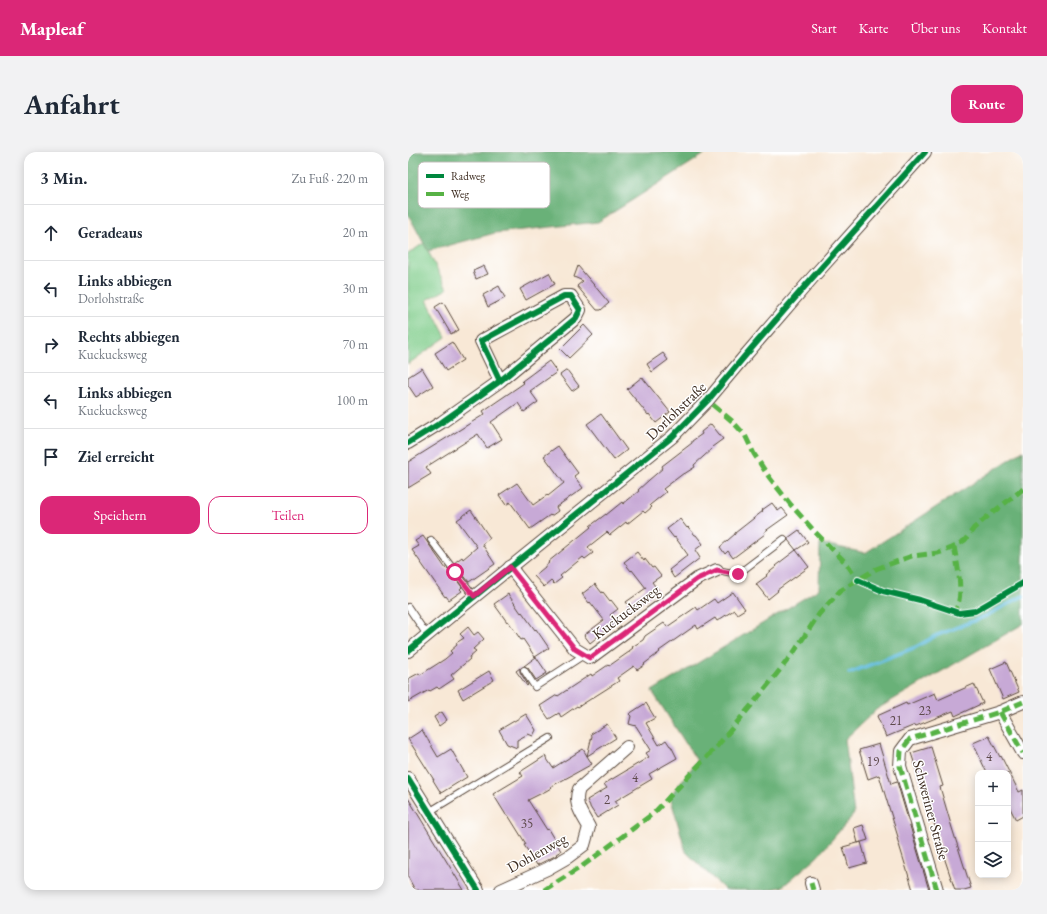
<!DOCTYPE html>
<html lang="de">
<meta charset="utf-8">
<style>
body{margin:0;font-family:"EB Garamond",serif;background:#f2f2f3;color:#1f2937}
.controls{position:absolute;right:12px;bottom:12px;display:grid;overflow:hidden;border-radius:8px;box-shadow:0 2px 10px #0003}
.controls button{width:36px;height:36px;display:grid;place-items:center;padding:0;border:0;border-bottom:1px solid #e0e1e3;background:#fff;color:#1f2937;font:20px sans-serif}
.stop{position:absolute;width:12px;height:12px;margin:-9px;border:3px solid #db2777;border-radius:50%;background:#fff}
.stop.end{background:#db2777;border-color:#fff;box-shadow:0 1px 4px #0008}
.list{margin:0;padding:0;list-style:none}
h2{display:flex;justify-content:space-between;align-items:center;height:52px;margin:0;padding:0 16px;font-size:17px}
h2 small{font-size:13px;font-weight:400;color:#747a83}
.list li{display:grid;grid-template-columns:26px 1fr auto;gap:12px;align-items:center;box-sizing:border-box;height:56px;padding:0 16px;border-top:1px solid #e0e1e3}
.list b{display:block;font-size:15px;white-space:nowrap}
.list p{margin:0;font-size:13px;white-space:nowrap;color:#747a83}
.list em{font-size:13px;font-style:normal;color:#747a83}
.actions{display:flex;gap:8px;padding:12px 16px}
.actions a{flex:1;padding:9px 0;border:1px solid #db2777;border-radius:12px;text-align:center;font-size:14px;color:#db2777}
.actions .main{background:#db2777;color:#fff}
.icon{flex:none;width:22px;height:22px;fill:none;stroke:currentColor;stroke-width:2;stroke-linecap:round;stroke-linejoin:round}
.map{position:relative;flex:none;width:615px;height:738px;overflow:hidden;border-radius:12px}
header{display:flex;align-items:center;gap:24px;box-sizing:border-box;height:56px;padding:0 20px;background:#db2777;color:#fff}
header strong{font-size:19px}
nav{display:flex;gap:22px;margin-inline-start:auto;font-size:14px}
.intro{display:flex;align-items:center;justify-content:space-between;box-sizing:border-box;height:96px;padding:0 24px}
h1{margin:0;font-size:28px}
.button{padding:10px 18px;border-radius:12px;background:#db2777;color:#fff;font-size:14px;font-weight:700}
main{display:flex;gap:24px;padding:0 24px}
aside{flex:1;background:#fff;border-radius:12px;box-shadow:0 2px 10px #0003}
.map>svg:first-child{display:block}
.green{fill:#82ce8d;stroke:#5e7c56}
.forest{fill:#69b178;stroke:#526e4b}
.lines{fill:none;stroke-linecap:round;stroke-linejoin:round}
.stream{stroke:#5fbbdd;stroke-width:3.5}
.building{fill:#c7a9d6}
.service-casing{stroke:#57463a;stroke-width:8}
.minor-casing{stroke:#57463a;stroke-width:14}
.service{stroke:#fff;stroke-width:6}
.minor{stroke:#fff;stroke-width:12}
.quiet{stroke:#57b245;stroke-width:5;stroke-dasharray:10 5;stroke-linecap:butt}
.cycleway-casing{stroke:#fff;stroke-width:8}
.cycleway{stroke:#00873e;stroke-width:6}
.route{stroke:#db2777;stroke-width:5}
.labels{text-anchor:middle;stroke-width:3;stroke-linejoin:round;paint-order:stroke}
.number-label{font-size:13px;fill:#5e4a4c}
.street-label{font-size:15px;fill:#3b2a1e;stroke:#fff}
.key{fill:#fff;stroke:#c4bfbc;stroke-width:1}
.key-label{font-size:11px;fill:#3b2a1e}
</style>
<header>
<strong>Mapleaf</strong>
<nav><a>Start</a><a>Karte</a><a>Über uns</a><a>Kontakt</a></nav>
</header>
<div class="intro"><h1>Anfahrt</h1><a class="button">Route</a></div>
<main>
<aside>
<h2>3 Min.<small>Zu Fuß · 220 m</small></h2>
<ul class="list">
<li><svg class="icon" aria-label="ahead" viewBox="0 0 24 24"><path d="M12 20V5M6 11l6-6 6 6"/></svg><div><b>Geradeaus</b></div><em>20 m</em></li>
<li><svg class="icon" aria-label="left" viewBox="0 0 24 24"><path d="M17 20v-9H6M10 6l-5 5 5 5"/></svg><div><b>Links abbiegen</b><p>Dorlohstraße</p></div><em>30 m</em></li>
<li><svg class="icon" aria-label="right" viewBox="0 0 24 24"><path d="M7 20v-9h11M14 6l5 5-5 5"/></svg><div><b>Rechts abbiegen</b><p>Kuckucksweg</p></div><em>70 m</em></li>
<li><svg class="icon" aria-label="left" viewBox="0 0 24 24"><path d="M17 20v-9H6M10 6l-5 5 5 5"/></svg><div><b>Links abbiegen</b><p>Kuckucksweg</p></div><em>100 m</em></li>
<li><svg class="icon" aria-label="arrive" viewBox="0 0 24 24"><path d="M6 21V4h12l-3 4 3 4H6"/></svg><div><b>Ziel erreicht</b></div></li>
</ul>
<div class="actions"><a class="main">Speichern</a><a>Teilen</a></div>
</aside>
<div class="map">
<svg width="615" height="738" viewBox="0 0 615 738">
<rect width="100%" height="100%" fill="#fff"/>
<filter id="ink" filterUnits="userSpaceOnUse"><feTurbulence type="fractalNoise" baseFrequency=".025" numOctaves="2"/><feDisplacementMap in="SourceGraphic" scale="8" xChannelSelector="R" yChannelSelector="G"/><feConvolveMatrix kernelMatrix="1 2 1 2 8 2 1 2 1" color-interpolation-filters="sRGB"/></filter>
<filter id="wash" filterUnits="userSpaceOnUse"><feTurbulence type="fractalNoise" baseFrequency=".012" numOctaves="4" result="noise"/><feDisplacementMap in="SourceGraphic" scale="16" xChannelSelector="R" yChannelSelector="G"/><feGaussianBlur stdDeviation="0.9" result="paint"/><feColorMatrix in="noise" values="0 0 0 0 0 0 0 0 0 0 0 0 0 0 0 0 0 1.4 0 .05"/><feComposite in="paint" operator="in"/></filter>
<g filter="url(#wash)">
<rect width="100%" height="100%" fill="#f8e8d6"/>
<polygon class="green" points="16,91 39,137 19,148 38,185 0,212 0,102"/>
<g class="forest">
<polygon points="0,0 300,0 190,70 87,81 20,99 0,62"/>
<polygon points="615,299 615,472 469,557 437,587 446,662 409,705 374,735 357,738 317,738 278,700 262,644 289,609 244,539 411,437 412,391 457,401"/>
</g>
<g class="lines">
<polyline class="stream" points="441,521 508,495 527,484 578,464 615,444"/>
</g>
<g id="blocks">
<g class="building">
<polygon points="76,114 80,122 68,127 65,119"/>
<polygon points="170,114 201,151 193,158 189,158 169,134 175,129 166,125"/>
<polygon points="141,121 147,132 118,148 112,137"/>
<polygon points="91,134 97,146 80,155 75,143"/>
<polygon points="35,150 51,178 43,182 27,155"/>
<polygon points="176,173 185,183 161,206 152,197"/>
<polygon points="44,190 55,208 38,219 27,201"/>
<polygon points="255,201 260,208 244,220 239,212"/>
<polygon points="141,209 149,220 122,239 130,250 116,260 110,251 83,270 94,287 79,296 70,282 18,315 23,322 0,336 0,310 77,262 75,259 116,231 114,229"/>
<polygon points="14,216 25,234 8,245 0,233 0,225"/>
<polygon points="159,218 171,234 164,239 152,223"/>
<polygon points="234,225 262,260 248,271 241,262 240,263 219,237"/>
<polygon points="193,262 219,298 206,308 179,272"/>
<polygon points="303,272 315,287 304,295 305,296 286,313 287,315 276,322 276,321 255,337 258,340 242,353 244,355 237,361 235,359 219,372 218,370 202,383 199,380 180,395 185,401 177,407 175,405 152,424 154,426 146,432 143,429 136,435 126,424 137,415 137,414 141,411 140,410 183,375 182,374 198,362 198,363 214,350 215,352 231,339 230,338 241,328 255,316 254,314 284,291 284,289 294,282 293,280"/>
<polygon points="150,294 170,321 166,324 175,336 148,355 150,359 143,364 142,363 122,377 102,350 98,353 91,343 109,331 125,353 139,343 140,344 156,331 136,304"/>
<polygon points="364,351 370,359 374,356 380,363 356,380 357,382 325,406 320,399 317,402 312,395 327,382 327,381 355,359 354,358"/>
<polygon points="63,358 82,386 74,392 87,412 61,430 46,411 54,405 55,407 69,395 49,368"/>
<polygon points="272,367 279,376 280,375 287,383 288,383 295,392 287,398 292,406 266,426 261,418 280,403 267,385 266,386 259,377"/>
<polygon points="391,378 400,390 388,398 380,388 380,386"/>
<polygon points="15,384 38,417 39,416 54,435 52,437 54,439 41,448 38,444 37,445 4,398 11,394 7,389"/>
<polygon points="388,398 401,415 369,438 370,439 360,447 348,432 359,424 358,423 368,415 367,414"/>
<polygon points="229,400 236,409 237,407 244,416 246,415 253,424 244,430 250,438 224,458 218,450 238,436 224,418 223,419 216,410"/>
<polygon points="187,432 194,441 195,440 202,449 203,448 210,457 202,463 208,470 182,491 176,483 196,468 182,450 181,451 174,442"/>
<polygon points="325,440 337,457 329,462 326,458 309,469 307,466 290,477 288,473 251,499 252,500 236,512 237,513 229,518 226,514 209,526 211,529 170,555 169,554 153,565 151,561 141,567 132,554 149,543 150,544 183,522 184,524 200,513 201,514 221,500 221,499 225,496 224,495 235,488 237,484 256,471 259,475 288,455 290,458 306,447 309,451"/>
<polygon points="100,442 113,461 114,460 127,478 128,477 141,496 127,505 115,487 113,488 100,469 99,470 86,452"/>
<polygon points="60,475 66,483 70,480 76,487 65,497 68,499 61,505 62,507 43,523 46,527 31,537 29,535 22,539 21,538 0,550 0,527 11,521 12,523 37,507 44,501 42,499 49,493 48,491 56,486 52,482"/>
<polygon points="128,505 139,521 128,528 120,516 116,514"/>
<polygon points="598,510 611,540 595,547 582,517"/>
<polygon points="112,516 112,520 120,533 119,534 108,519"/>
<polygon points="81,519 86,528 55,547 50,538"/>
<polygon points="566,532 575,551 547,564 545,559 508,574 507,573 478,585 469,564 498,551 499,553 527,541 530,548"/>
<polygon points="238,551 247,566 238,571 251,593 258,588 262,594 263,594 269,606 241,622 244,627 207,649 210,653 189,666 182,655 182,654 179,648 199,636 196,632 241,605 238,601 243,598 228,574 221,572 223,564 221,562"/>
<polygon points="34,560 39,568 31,574 26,565"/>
<polygon points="118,562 128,578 125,584 120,582 109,588 109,596 99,592 91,578"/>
<polygon points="199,572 208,586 179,604 184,612 166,622 142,635 143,636 138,639 120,648 139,678 140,677 153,699 148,702 149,703 129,713 116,693 118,692 100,663 98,663 85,642 115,624 112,620 137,604 145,616 175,597 179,604 184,584 183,582"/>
<polygon points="14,578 30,605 43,597 59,625 33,641 25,628 26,628 0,587"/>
<polygon points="581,584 592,605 593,604 611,640 615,638 615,664 608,668 600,652 600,621 579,621 565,591"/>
<polygon points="471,592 483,632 489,630 521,738 505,738 489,686 490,685 471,623 460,627 451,598"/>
<polygon points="523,595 535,634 532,635 544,676 563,736 556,738 547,738 536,705 517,640 516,640 503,601"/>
<polygon points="0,646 17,674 56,738 7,738 0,725"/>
<polygon points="455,673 460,688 450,691 446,676"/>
<polygon points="453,690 459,711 441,716 435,695"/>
</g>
</g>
</g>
<g filter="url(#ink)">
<use href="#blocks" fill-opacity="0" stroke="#57463a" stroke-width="1"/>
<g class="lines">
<defs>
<g id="service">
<polyline points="23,388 66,444"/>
<polyline points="309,418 330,422 376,387"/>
<polyline points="0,455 19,483"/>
<polyline points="116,518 127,535 176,503"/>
<polyline points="21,660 142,586"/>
</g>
<g id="minor">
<polyline points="0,291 34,270 92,229 168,166 172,158 163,144 156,144 73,189 92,229"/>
<polyline points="102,415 167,497 182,506 289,427 309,418"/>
<polyline points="0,499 46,461 264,285 300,248 336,205 405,125 517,0"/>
<polyline points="592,560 615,601"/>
<polyline points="0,626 70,738"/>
<polyline points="403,731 405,738"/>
<path d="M93 738 139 717 160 705 176 693 181 675C174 662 165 652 171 637L219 595"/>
<polyline points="529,738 492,614 493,599 502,587 592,560 615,550"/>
</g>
</defs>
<use href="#service" class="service-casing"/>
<use href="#minor" class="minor-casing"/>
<use href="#service" class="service"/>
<use href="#minor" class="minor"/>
<g class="quiet">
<polyline points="305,253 324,269 337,283 346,302 361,325 383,353 407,380 439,412 450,428 453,429"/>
<path d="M546 395C549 410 557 446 547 458L550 461"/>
<polyline points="592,560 615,601"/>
<polyline points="403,731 405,738"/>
<polyline points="136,738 173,715 246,661 310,593 352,543 386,500 411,462 432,439 468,417 504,404 530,401 539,398 546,395 557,388 566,376 579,365 615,337"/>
<polyline points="529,738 492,614 493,599 502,587 592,560 615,550"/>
</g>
<defs>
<g id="cycleway">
<polyline points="0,291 34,270 92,229 168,166 172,158 163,144 156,144 73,189 92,229"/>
<polyline points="450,428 475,439 512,448 551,461 567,459 615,431"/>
<polyline points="0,499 46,461 264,285 300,248 336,205 405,125 517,0"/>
<polyline points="0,626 70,738"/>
</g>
</defs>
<use href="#cycleway" class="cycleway-casing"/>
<use href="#cycleway" class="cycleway"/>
</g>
</g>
<g class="lines" filter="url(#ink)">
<polyline class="route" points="47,420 66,444 102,415 167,497 182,506 289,427 309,418 330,422"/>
</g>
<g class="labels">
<g class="number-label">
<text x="517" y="563">23</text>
<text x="488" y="573">21</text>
<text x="581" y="609">4</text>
<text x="465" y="614">19</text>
<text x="227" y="630">4</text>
<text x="199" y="652">2</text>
<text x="119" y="676">35</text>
</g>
<g class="street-label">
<text transform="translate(268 259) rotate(-44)" y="5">Dorlohstraße</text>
<text transform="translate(218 460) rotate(-37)" y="5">Kuckucksweg</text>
<text transform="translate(523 658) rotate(75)" y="5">Schweriner Straße</text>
<text transform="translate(129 701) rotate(-29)" y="5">Dohlenweg</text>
</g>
</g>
<rect x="10" y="10" width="132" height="46" rx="6" class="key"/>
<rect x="18" y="22" width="18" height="4" fill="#00873e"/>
<rect x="18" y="40" width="18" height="4" fill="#57b245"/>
<g class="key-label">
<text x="43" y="28">Radweg</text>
<text x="43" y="46">Weg</text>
</g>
</svg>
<div class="controls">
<button>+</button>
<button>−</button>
<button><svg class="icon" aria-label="layers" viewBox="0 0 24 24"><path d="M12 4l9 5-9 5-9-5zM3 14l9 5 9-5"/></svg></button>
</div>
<div class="stop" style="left:47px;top:420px"></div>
<div class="stop end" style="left:330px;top:422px"></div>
</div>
</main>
